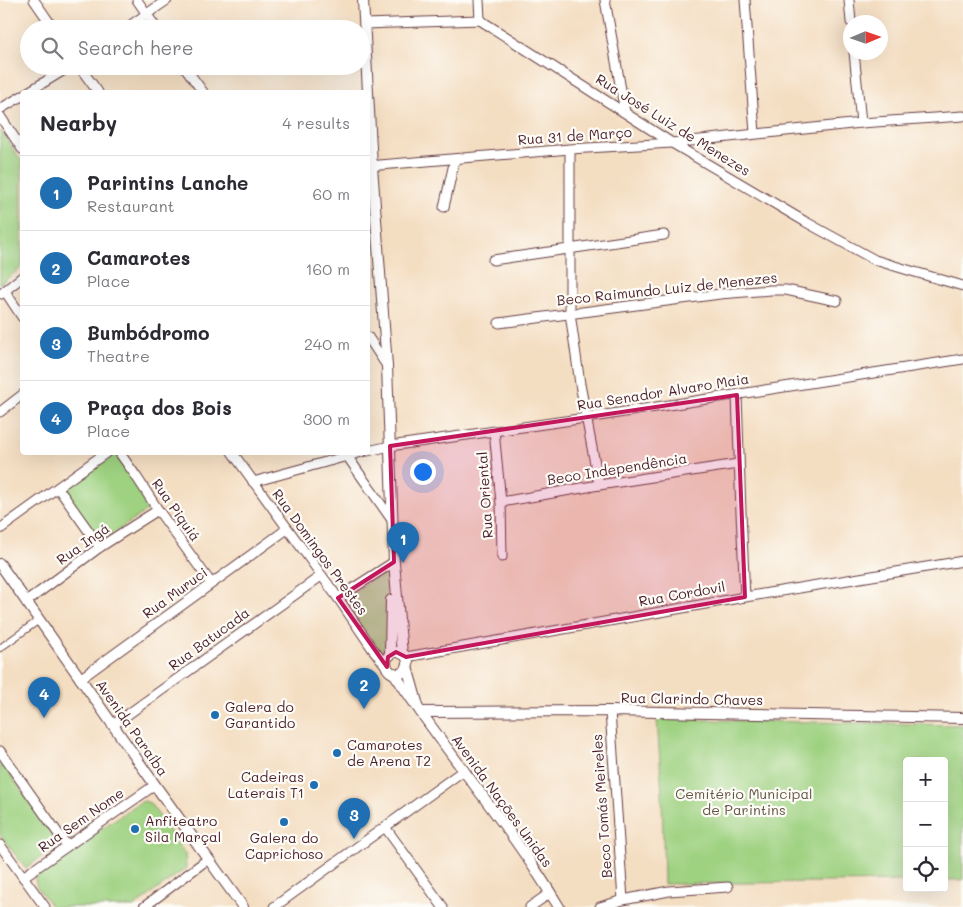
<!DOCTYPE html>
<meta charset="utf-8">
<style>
body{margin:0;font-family:Mali,sans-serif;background:#f7f7f7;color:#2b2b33}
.controls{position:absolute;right:15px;bottom:15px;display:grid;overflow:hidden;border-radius:5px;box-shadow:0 5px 20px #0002}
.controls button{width:45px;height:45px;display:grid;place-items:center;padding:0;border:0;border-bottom:1px solid #e1e1e2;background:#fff;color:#2b2b33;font:25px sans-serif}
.compass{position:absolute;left:843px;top:15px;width:45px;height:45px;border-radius:50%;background:#fff;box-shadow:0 5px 20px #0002;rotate:88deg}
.you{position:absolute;left:422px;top:471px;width:18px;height:18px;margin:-12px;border:4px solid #fff;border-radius:50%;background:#1a73e8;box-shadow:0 0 0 8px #1a73e833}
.badge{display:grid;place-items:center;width:32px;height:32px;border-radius:50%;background:#1f6fb2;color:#fff;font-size:16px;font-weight:700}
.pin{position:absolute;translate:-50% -41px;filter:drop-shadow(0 1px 2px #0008)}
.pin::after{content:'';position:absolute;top:26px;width:18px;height:15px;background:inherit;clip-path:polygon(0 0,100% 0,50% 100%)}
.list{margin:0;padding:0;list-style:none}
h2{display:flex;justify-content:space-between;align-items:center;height:65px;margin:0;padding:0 20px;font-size:21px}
h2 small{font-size:16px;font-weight:400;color:#7c7c81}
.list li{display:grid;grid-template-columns:32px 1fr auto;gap:15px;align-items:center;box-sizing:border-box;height:75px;padding:0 20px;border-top:1px solid #e1e1e2}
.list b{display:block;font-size:19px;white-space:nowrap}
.list p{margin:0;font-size:16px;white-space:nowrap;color:#7c7c81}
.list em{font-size:16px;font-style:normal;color:#7c7c81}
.icon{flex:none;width:28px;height:28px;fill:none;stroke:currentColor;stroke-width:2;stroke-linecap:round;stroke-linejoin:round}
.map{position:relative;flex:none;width:963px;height:907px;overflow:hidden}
.search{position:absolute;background:#fff;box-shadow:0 5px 20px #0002;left:20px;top:20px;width:350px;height:55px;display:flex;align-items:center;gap:12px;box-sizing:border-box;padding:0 18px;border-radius:28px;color:#7c7c81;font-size:19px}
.panel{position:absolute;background:#fff;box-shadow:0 5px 20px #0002;left:20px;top:90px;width:350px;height:365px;border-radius:5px}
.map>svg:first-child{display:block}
.green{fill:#9ed180;stroke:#747856}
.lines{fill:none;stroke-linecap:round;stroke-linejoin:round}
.pedestrian-casing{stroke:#643c42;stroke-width:8}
.minor-casing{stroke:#643c42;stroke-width:11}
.tertiary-casing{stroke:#643c42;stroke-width:12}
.pedestrian{stroke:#fff;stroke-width:6}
.minor{stroke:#fff;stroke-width:9}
.tertiary{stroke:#fff;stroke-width:10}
.marked{fill:#c2185b;fill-opacity:0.2;stroke:#c2185b;stroke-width:4;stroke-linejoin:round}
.poi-dot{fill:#1f6fb2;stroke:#fdfcf7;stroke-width:2}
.labels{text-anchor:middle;stroke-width:4.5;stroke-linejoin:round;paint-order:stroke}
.street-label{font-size:14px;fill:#4a1f2b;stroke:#fdfcf7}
.poi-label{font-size:14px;fill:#4a1f2b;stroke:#fdfcf7;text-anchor:start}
.park-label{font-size:14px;fill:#635444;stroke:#fdfcf7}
</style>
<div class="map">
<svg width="963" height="907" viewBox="0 0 963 907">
<rect width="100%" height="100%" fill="#fdfcf7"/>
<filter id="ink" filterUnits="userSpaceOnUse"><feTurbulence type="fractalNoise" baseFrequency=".02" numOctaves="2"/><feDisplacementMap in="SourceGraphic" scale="10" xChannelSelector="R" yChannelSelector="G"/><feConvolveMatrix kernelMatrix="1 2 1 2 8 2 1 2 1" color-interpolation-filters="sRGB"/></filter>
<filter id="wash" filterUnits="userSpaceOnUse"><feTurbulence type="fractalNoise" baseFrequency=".0096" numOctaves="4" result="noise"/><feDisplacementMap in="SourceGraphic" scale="20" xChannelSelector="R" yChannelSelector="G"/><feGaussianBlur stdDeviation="1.12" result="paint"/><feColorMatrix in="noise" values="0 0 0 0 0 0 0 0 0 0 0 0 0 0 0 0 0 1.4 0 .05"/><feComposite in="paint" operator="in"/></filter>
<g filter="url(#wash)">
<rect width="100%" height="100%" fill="#f4dec2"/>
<g class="green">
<polygon points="0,130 22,162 22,267 0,284"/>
<polygon points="112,453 115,453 152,507 101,542 61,488"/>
<polygon points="389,568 389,646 386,651 380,653 341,600"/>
<polygon points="657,719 963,725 963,880 944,880 944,761 907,761 907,881 664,884 662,793"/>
<polygon points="0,761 60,844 26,868 0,835"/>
<polygon points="144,801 150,803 185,854 186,868 134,907 52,907 37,887 35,879 39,871 139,803"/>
</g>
</g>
<g filter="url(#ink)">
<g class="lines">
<defs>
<polyline id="pedestrian" points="0,648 39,620"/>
<g id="minor">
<polyline points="34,0 54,29"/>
<polyline points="137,0 157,29"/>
<polyline points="479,0 480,20"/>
<polyline points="605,0 625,112"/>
<polyline points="745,0 755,133"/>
<polyline points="849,0 851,22"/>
<polyline points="365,24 480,20 672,143 804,221 864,254 875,260 908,270 963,286"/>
<polyline points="125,29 167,0"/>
<polyline points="854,52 861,123"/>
<polyline points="79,66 98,92"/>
<polyline points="184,66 203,92"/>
<polyline points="28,92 71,66"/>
<polyline points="0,109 22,96"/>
<polyline points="0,116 22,149"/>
<polyline points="570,149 570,313 580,384 599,485"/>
<polyline points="368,166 570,149 672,143 861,123 963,116"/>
<polyline points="444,207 455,159"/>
<polyline points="493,260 664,235"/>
<polyline points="5,291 22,317"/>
<polyline points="1,294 22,277"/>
<polyline points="499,323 720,294 771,290 786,290 837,301"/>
<polyline points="368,337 387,366"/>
<polyline points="737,395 741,513 745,597"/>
<polyline points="0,412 22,395"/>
<polyline points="494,431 501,502 502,557"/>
<polyline points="368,451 390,446 586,418 963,359"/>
<polyline points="119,452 136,476 158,510 211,583"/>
<polyline points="232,452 338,598 372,648 387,667"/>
<polyline points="345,453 392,520"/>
<polyline points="253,482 362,452"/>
<polyline points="58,488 100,547"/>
<polyline points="501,502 599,485 738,464"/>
<polyline points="0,529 107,452"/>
<polyline points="338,598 394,562"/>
<polyline points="26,602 100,547 158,510"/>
<polyline points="406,657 745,597 963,561"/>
<polyline points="80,679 287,529"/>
<polyline points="610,711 623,900"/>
<polyline points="113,725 321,576"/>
<polyline points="0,751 67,846"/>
<polyline points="385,827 443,907"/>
<polyline points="0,845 45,907"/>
<polyline points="23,877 155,785"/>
<polyline points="144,907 208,859"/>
<polyline points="274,907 464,770"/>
<polyline points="530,907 550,893"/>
<polyline points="600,907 623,900 669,891 728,887"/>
</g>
<g id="tertiary">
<polyline points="363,0 372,166 387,366 394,562 402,654"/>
<polyline points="0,564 155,785 243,907"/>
<circle cx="397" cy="663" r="11"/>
<polyline points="390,655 391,600"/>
<polyline points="407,667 417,702"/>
<path d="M394 673C446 753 510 825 559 907"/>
<polyline points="421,712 610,711 963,718"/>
</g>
</defs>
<use href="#pedestrian" class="pedestrian-casing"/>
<use href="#minor" class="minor-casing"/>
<use href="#tertiary" class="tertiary-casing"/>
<use href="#pedestrian" class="pedestrian"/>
<use href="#minor" class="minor"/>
<use href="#tertiary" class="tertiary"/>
</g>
</g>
<path class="marked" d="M737 395 745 597 406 657 396 652 388 657 387 667 338 598 394 562 390 446Z"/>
<g class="poi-dot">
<circle cx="215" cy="715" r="5"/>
<circle cx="337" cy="753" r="5"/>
<circle cx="314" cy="785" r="5"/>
<circle cx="284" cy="822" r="5"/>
<circle cx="135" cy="829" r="5"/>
</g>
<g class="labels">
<g class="street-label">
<text transform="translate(673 125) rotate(32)" y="5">Rua José Luiz de Menezes</text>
<text transform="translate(575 136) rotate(-4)" y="5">Rua 31 de Março</text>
<text transform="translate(667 289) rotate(-6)" y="5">Beco Raimundo Luiz de Menezes</text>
<text transform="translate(663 392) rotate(-9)" y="5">Rua Senador Alvaro Maia</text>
<text transform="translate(617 469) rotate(-9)" y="5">Beco Independência</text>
<text transform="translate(485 495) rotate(-94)" y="5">Rua Oriental</text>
<text transform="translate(176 510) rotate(55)" y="5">Rua Piquiá</text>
<text transform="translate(83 544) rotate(-35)" y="5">Rua Ingá</text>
<text transform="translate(320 552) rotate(54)" y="5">Rua Domingos Prestes</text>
<text transform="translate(175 593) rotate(-36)" y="5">Rua Muruci</text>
<text transform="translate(682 594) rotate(-10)" y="5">Rua Cordovil</text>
<text transform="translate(209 639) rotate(-36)" y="5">Rua Batucada</text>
<text transform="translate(692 699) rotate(1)" y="5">Rua Clarindo Chaves</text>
<text transform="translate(132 728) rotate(55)" y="5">Avenida Paraíba</text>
<text transform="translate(502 801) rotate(54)" y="5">Avenida Nações Unidas</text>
<text transform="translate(602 806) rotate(-94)" y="5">Beco Tomás Meireles</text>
<text transform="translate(81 820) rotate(-35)" y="5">Rua Sem Nome</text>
</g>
<g class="poi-label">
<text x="225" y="712">Galera do<tspan x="225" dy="16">Garantido</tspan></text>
<text x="347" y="750">Camarotes<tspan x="347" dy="16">de Arena T2</tspan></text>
<text x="304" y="782" text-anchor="end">Cadeiras<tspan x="304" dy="16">Laterais T1</tspan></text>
<text x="145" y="826">Anfiteatro<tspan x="145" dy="16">Sila Marçal</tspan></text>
<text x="284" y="843" text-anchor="middle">Galera do<tspan x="284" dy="16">Caprichoso</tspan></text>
</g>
<g class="park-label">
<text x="744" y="799">Cemitério Municipal<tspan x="744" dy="16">de Parintins</tspan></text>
</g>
</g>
</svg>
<div class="controls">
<button>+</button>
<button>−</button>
<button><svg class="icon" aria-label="locate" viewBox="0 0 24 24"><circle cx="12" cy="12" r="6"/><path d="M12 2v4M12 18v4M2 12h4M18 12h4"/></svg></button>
</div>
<svg class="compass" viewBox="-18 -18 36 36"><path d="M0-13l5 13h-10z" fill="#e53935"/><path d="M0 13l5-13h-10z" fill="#7c7c81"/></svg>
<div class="you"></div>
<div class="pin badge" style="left:403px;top:563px">1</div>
<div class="pin badge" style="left:364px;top:709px">2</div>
<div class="pin badge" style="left:354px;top:839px">3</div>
<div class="pin badge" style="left:44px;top:718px">4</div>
<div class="search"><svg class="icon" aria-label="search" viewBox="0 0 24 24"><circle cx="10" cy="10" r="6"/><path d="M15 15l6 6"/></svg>Search here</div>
<section class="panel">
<h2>Nearby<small>4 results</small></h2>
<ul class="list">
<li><span class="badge">1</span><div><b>Parintins Lanche</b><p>Restaurant</p></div><em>60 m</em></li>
<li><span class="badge">2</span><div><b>Camarotes</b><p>Place</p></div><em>160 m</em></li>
<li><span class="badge">3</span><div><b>Bumbódromo</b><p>Theatre</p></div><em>240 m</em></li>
<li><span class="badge">4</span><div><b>Praça dos Bois</b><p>Place</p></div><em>300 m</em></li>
</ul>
</section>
</div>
